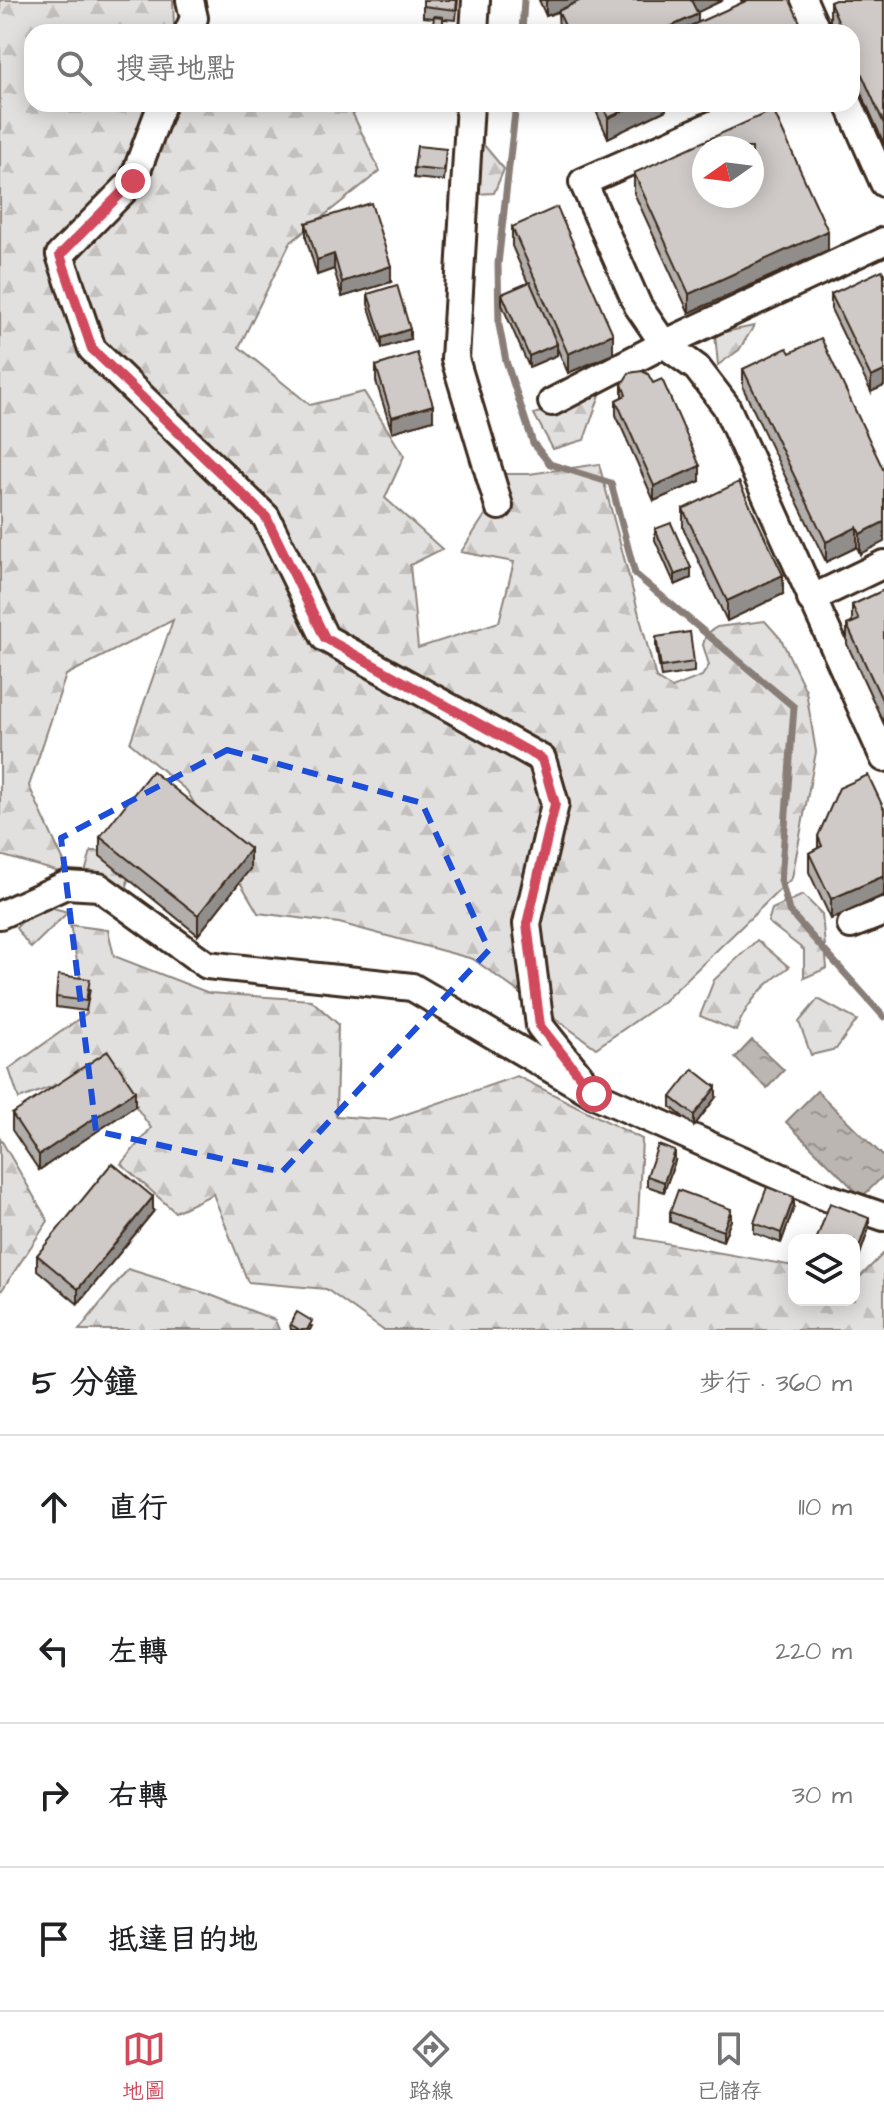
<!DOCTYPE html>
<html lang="zh-TW">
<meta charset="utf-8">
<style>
body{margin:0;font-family:"Architects Daughter","LXGW WenKai TC",sans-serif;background:#f2f2f2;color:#202124}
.controls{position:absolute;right:24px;bottom:24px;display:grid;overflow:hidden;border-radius:16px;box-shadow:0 4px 20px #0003}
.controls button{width:72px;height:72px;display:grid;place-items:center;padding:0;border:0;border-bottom:2px solid #e0e0e0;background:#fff;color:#202124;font:40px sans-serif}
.compass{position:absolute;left:692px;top:136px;width:72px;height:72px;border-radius:50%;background:#fff;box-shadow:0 4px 20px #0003;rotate:256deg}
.stop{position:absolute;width:24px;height:24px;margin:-18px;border:6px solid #d1495b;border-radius:50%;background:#fff}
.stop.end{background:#d1495b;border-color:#fff;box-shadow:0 2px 8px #0008}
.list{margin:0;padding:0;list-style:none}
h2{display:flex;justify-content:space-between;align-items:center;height:104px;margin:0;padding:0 32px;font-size:34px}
h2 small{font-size:26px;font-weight:400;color:#757577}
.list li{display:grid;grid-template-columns:52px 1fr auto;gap:24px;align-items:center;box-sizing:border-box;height:144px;padding:0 32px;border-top:2px solid #e0e0e0}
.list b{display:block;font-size:30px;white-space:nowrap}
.list em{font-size:26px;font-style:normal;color:#757577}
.icon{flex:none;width:44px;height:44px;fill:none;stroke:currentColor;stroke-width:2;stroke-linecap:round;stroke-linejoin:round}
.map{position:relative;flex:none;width:884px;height:1330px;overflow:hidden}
.search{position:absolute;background:#fff;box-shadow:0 4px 20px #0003;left:24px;right:24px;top:24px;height:88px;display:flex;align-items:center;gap:20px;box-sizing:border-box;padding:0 28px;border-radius:24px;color:#757577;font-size:30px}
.sheet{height:680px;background:#fff}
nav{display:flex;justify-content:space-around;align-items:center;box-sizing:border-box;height:112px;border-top:2px solid #e0e0e0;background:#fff;font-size:22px;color:#757577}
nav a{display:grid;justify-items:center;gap:4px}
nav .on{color:#d1495b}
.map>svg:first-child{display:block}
.forest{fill:url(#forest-firs);stroke:#8e857e;stroke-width:2}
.water{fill:url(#water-ripples);stroke:#887e77;stroke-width:2}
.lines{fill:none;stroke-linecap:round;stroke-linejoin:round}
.stream{stroke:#887e77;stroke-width:7}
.minor-casing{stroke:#3b2a1e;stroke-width:32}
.minor{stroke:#fff;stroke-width:26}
.wall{fill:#b2aeab;stroke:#3b2a1e;stroke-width:2}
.shaded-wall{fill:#918d8b;stroke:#3b2a1e;stroke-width:2}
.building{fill:#cfcac7;stroke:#3b2a1e;stroke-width:2;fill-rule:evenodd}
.route{stroke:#d1495b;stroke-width:10}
.marked{fill:none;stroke:#1d4ed8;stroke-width:6;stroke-dasharray:16 10;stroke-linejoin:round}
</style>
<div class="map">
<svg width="884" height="1330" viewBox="0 0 884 1330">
<defs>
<pattern id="forest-firs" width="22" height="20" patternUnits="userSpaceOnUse" patternTransform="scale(2)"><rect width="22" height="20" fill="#e2e0de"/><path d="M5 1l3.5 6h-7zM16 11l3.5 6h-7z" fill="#c3c0be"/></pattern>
<pattern id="water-ripples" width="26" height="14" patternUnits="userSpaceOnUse" patternTransform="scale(2)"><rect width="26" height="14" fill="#bcb6b3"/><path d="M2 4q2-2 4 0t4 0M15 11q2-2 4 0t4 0" fill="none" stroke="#9a9491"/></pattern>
</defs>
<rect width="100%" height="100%" fill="#fff"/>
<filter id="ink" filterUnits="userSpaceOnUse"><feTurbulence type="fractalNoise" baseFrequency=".0125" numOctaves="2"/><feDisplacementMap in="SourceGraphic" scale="16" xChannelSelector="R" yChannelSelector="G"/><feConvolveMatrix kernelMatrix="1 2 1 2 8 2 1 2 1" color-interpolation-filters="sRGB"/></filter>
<g filter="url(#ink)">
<g class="forest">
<polygon points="0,0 173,0 174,27 192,32 32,32 32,104 348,104 380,171 290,243 239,347 310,405 364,392 404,456 385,498 442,549 410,565 418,648 499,622 514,562 461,552 485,515 501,474 529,474 599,464 656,678 672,688 702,676 709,665 703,645 706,634 717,627 765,621 781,639 806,691 816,752 792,878 663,1002 596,1048 473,959 339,923 258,913 187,791 130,743 173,620 66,675 29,786 70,875 0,855"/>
<polygon points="483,144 504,169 494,193 457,195 458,153"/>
<polygon points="754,326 739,350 718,365 715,334"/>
<polygon points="602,389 584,440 553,449 534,414"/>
<polygon points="91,851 129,851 127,890 78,898"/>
<polygon points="803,895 822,914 827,968 804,978 804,950 768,922 772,909"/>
<polygon points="38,904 68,912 31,948 16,928"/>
<polygon points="70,925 108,930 114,956 209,993 311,1000 338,1024 336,1116 389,1120 517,1076 642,1139 637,1238 794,1266 794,1300 854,1300 854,1277 859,1278 884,1253 884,1330 383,1330 326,1289 248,1282 213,1194 175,1212 121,1164 151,1128 107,1066 19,1099 9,1069 87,1013"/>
<path d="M757 940 789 967C764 985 747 1001 736 1031L700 1016 714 980Z"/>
<polygon points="818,999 857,1020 836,1049 811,1055 799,1022"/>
<polygon points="0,1138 48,1221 0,1293"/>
<polygon points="128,1269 208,1294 275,1320 279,1330 79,1330"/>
</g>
<g class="water">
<polygon points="752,1040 784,1070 767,1088 735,1058"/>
<polygon points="817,1091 884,1157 884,1175 862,1197 786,1122"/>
</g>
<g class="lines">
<g class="stream">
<polyline points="522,32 524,0"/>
<polyline points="516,104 498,264 499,325 506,361 533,443 550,464 611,483 635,574 794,707 781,880 789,911 884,1017"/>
</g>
<defs>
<g id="minor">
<polyline points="803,0 817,32"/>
<polyline points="188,32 194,18 190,0"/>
<polyline points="474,32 476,0"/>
<polyline points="162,104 133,181 60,255 92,349 266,517 325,638 542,759 555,804 527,924 540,1026 594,1094"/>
<polyline points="470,104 455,359 499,506"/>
<polyline points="760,104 583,182 638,306 664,344 697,368 726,406 884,758"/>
<polyline points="849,104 884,183"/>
<polyline points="552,402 664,344 884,241"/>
<polyline points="811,599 884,564"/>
<polyline points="0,915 66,885 99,887 207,965 412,987 594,1094 823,1196 884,1217"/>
<polyline points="851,925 884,912"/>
</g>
</defs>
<use href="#minor" class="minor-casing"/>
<use href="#minor" class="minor"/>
</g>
<g class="wall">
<polygon points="423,0 458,0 456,20 443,19 433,26 434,18 423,17"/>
<polygon points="539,0 723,0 697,12 698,23 742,3 741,0 790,0 803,32 559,32 558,12 546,16"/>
<polygon points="884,0 884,144 852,72 852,32 834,32 830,22 830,2"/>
<polygon points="418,104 450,104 449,107"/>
<polygon points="593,104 666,104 666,110 608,138"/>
<polygon points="446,159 444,181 414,178 414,168"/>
<polygon points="634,173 828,250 689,313 634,193"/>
<polygon points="306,223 391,282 342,297 334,269 317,275 306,238"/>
<polygon points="512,227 613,354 568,373 557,348 557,355 529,367 502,305 502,294 528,283 512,246"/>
<polygon points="884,274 871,392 831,309 831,294"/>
<polygon points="368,294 410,339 382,348 368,304"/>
<polygon points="790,353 884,471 860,554 857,547 826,562 743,388 743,369"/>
<polygon points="376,366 433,420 392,432 376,381"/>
<polygon points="622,384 700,481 654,501 616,415 616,400 622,397"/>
<polygon points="683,509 783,594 727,621 683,528"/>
<polygon points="655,529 691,578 675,585 655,540"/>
<polygon points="884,590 884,724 847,644 847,625 852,623 852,605"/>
<polygon points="656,637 694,662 694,672 661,677 656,647"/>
<polygon points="884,809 884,895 831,919 809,872 809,853 818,848 818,836"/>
<polygon points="100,837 250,869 198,935 100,856"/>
<polygon points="90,989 86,1011 56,1007 56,997"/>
<polygon points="671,1097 716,1097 694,1126 671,1107"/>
<polygon points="135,1106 39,1170 12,1130 12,1114"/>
<polygon points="675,1161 664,1192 647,1186 647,1176"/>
<polygon points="794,1207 781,1243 754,1233 754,1223"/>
<polygon points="153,1212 78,1304 37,1270 37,1255"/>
<polygon points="670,1212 731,1220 723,1241 670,1222"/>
<polygon points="869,1228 857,1263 854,1262 854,1240 817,1240 817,1238"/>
<polygon points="290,1324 312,1326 310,1330 291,1330"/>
</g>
<g class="shaded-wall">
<polygon points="550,0 588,0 546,16 546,1"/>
<polygon points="690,0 723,0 690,16"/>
<polygon points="698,14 698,32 659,32"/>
<polygon points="638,104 666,104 666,110 608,138 608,118"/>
<polygon points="828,231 828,250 689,313 689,294"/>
<polygon points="334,254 334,269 317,275 317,260"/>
<polygon points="391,266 391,282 342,297 342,282"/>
<polygon points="410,329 410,339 382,348 382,338"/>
<polygon points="613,334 613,354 568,373 568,354"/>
<polygon points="557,344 557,355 529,367 529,356"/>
<polygon points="884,371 884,386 871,392 871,377"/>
<polygon points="433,405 433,420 392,432 392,417"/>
<polygon points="700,466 700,481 654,501 654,486"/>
<polygon points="884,522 884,542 860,554 860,534"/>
<polygon points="857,527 857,547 826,562 826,542"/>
<polygon points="691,568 691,578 675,585 675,575"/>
<polygon points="783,575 783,594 727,621 727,601"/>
<polygon points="250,849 250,869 198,935 198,915"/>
<polygon points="884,876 884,895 831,919 831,899"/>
<polygon points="716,1087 716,1097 694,1126 694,1115"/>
<polygon points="135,1091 135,1106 39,1170 39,1155"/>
<polygon points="675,1151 675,1161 664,1192 664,1182"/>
<polygon points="153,1197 153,1212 78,1304 78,1289"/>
<polygon points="794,1197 794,1207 781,1243 781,1233"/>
<polygon points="731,1209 731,1220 723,1241 723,1231"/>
<polygon points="869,1218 869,1228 857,1263 857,1253"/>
</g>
<g class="building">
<polygon points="423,0 457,0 456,10 423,6"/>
<polygon points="581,0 691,0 698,14 659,32 568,32 558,11"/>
<polygon points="748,0 790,0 803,29 797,32 677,32"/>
<polygon points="835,0 884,0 884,124 852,52 852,32 843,32 830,2"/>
<polygon points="434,16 443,17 443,28 456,29 456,32 422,32 422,25 433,26"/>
<polygon points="602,104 638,104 608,118"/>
<path d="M773 110 828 231 689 294 634 173ZM704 148H752V196H704Z"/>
<polygon points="417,146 446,149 444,171 414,168"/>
<polygon points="371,203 391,266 342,282 334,254 317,260 306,223"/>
<polygon points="557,207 613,334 568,354 512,227"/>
<polygon points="882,270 884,274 884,371 871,377 831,294"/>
<polygon points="530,282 557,344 529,356 502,294"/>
<polygon points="397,285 410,329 382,338 368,294"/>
<polygon points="821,338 884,471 884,522 860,534 857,527 826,542 743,369 787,348 790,353"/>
<polygon points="417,353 433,405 392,417 376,366"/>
<polygon points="642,371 648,374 653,383 662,379 700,466 654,486 616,400 626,395 622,384 629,373"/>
<polygon points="739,482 783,575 727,601 683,509"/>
<polygon points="671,523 691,568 675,575 655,529"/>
<polygon points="884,590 884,704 847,625 859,620 852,605"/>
<polygon points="690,632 694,662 661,667 656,637"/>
<polygon points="152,771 250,849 198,915 100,837"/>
<polygon points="868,775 884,809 884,876 831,899 809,853 822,846 818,836 839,788"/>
<polygon points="58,975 90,979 86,1001 56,997"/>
<polygon points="108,1051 135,1091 39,1155 12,1114"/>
<polygon points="693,1069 716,1087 694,1115 671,1097"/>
<polygon points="658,1145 675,1151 664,1182 647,1176"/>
<polygon points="112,1163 153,1197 78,1289 37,1255"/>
<polygon points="767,1187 794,1197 781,1233 754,1223"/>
<polygon points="678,1190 731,1209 723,1231 670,1212"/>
<polygon points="830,1203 869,1218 857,1253 854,1252 854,1240 822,1240 817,1238"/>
<polygon points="297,1312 312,1321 307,1330 300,1330 290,1324"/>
</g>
</g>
<g class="lines" filter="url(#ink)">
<polyline class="route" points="133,181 60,255 92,349 266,517 325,638 542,759 555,804 527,924 540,1026 594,1094"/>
</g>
<path class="marked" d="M227 750 422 803 489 950 282 1172 96 1131 61 838Z"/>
</svg>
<div class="controls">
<button><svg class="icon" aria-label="layers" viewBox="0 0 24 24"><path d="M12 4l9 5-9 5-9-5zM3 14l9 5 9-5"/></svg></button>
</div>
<svg class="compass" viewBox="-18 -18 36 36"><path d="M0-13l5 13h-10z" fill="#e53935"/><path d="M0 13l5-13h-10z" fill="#757577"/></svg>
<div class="stop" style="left:594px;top:1094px"></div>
<div class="stop end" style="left:133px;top:181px"></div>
<div class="search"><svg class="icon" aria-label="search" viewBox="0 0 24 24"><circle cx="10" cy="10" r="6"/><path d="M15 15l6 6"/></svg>搜尋地點</div>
</div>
<section class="sheet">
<h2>5 分鐘<small>步行 · 360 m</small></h2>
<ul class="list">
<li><svg class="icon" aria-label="ahead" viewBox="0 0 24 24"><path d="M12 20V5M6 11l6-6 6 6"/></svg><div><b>直行</b></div><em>110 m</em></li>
<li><svg class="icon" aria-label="left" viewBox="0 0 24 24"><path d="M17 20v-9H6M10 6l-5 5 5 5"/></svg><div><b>左轉</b></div><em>220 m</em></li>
<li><svg class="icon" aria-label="right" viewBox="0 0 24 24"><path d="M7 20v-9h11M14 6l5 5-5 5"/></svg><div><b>右轉</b></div><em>30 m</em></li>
<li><svg class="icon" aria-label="arrive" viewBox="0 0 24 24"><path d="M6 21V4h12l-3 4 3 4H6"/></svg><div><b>抵達目的地</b></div></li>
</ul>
</section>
<nav>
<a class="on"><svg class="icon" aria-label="map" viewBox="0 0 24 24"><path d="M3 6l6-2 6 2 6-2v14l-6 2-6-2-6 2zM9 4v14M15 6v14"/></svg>地圖</a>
<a><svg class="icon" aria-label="directions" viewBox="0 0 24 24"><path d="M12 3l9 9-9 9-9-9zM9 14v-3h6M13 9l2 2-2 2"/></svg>路線</a>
<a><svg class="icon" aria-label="saved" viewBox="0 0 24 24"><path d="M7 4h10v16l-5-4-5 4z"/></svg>已儲存</a>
</nav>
